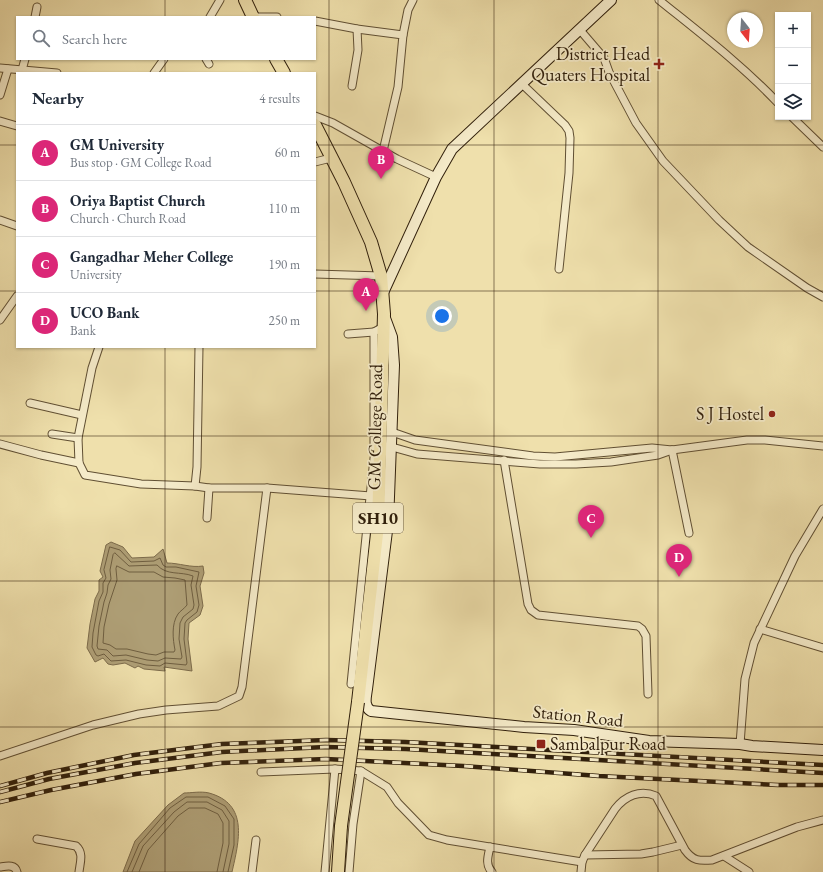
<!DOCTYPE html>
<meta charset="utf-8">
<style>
body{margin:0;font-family:"EB Garamond",serif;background:#f6f6f7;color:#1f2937}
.controls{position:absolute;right:12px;top:12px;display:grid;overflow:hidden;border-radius:0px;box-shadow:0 1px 3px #0004}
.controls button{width:36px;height:36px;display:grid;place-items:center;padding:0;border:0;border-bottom:1px solid #e0e1e3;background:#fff;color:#1f2937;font:20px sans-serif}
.compass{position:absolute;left:727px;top:12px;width:36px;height:36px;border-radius:50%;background:#fff;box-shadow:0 1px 3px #0004;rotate:163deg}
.you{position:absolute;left:442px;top:316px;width:14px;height:14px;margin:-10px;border:3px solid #fff;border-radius:50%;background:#1a73e8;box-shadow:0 0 0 6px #1a73e833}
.badge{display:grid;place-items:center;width:26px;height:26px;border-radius:50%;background:#db2777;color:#fff;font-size:13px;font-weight:700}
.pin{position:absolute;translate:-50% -33px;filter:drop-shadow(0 1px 2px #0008)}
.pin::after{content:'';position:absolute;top:21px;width:14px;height:12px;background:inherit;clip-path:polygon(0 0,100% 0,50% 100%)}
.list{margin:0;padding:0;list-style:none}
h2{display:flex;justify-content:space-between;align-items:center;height:52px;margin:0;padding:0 16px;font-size:17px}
h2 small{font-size:13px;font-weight:400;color:#747a83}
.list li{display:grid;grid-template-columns:26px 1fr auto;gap:12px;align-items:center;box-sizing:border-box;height:56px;padding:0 16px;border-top:1px solid #e0e1e3}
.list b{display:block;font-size:15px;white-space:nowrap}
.list p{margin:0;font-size:13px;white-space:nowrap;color:#747a83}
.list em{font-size:13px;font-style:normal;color:#747a83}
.icon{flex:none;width:22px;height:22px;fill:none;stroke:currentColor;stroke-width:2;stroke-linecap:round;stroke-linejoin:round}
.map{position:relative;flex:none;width:823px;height:872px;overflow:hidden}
.search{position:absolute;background:#fff;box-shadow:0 1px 3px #0004;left:16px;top:16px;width:300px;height:44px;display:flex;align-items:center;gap:10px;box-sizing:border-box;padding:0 14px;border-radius:0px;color:#747a83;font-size:15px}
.panel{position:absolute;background:#fff;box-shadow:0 1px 3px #0004;left:16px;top:72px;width:300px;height:276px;border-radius:0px}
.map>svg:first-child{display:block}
.water{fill:#ae9e75;stroke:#7c6b4b}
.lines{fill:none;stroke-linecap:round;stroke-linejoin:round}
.shore{stroke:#6f5e40;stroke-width:1}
.street-casing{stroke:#604f33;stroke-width:9}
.secondary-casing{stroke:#301f0b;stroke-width:12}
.primary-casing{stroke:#301f0b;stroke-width:14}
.street{stroke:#f5ebc9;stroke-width:7}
.secondary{stroke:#f5ebc9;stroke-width:10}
.primary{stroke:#efe0ac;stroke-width:12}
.rail-casing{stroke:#301f0b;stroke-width:4.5}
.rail{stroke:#f5ebc9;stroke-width:3;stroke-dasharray:9;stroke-linecap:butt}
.primary-bridge-casing{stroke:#301f0b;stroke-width:14;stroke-linecap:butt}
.primary-bridge{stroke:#efe0ac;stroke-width:12}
.grid{fill:none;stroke:#301f0b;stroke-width:1;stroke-opacity:0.55}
.poi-dot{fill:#8f2418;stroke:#f5ebc9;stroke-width:1.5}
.labels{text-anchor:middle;stroke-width:3.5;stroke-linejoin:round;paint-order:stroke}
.shield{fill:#f5ebc9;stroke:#6b5c44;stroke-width:1}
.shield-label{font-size:17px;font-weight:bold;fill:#301f0b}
.poi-label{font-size:18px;fill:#301f0b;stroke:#f5ebc9;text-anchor:end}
.street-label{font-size:18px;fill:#301f0b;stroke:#f5ebc9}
</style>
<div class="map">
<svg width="823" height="872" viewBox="0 0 823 872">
<rect width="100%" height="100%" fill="#efe0ac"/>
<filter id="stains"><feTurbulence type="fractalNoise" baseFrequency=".005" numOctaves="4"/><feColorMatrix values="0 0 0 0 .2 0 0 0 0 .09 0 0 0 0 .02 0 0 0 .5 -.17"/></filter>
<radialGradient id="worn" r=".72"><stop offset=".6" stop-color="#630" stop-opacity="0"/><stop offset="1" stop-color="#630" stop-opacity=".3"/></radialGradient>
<g class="water">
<path d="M111 542 123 547 132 558 154 557 163 549 167 563C179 563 191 568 203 566L204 573 200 586 203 606 200 615 189 623 188 639 192 671 164 667 165 671 144 669 138 666 135 668 125 663 113 665 108 664 103 658 95 662 87 648 90 624 95 599 99 591V580L103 577 100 571 106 545Z"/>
<path d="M184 793C191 793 201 791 209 793 249 804 239 841 232 872H123L135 841 168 805Z"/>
</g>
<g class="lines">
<g class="shore">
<polygon points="110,547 120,550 131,562 154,561 160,558 163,565 166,567 176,567 199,572 196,586 199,605 197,612 187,620 185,623 184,639 187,663 186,665 165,663 160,666 146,665 126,660 111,661 104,654 98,656 96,655 92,647 93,633 99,601 103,592 103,583 106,578 104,570"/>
<path d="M115 553 129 566 157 565C167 576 180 571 193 576L191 585 194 605 193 609 183 617 180 623 179 639 182 657 181 659 165 658 158 661 147 660 126 655 113 656 107 650 98 649 97 646 99 626 104 602 107 593 108 585 111 579 110 570 113 555Z"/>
<path d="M117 566 129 572H154L163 577 175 578 185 580 187 605C184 609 180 611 178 614 171 624 173 640 175 650L174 652H164L156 655 148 654 127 649H116L110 645 103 643 104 627 109 604 117 580 116 569Z"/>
<polyline points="127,872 139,844 170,808 186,797 208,797 225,806 234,819 234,845 228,872"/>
<polyline points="132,872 143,846 174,812 187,802 207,802 222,810 229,821 229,844 223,872"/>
<polyline points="139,872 148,850 178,816 189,808 205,808 218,814 223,823 223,843 217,872"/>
</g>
<defs>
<g id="street">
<path d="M659 0C700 33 742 65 778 103"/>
<polyline points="35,17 37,7"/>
<polyline points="210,17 220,0"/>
<polyline points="252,17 277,17"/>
<polyline points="315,21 357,29 403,35 398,87 383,151"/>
<polyline points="580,30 604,58 609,72 636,123 663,161 719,220 748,247 807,288 823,297"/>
<polyline points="403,35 408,10 413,0"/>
<polyline points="206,59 209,64"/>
<polyline points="0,68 57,73"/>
<polyline points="22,70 25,59"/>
<polyline points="154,73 164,59"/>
<polyline points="522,84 565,125 569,131 570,138 569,173 559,269"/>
<polyline points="352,86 358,50 357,29"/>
<polyline points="0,95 8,69"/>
<polyline points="315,116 333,123 397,159 436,177"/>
<polyline points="792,117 823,147"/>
<polyline points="0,121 17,126"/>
<polyline points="315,162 331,158"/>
<polyline points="0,220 17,226"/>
<polyline points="315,274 381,276"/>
<polyline points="0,320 17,296"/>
<polyline points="348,334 374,332"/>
<polyline points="99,347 92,368 78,438 79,463 85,475 141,484 195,486 209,488 267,488 371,496"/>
<polyline points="30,403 82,415"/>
<polyline points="392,432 415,440 533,456 555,457 652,448 672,450"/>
<polyline points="52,434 78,438"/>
<polyline points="0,444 41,455 79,463"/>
<polyline points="374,447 374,332 383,327"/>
<polyline points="392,447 417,454 540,464 576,464 611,462 658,455 672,450 747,440 765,440 823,446"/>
<polyline points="672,450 689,533"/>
<polyline points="504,460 528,604 531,610 538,615 638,626 642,629 646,636 648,694"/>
<polyline points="195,486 197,467 199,347"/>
<polyline points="207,518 209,488"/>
<polyline points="760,629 823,648"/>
<polyline points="351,684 374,458"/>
<polyline points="740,744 745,679 754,643 795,556 823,509"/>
<polyline points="0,756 93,725 139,714 166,710 218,706 239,696 242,687 267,488"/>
<polyline points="361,771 387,787 398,803 429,835 447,840 582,862"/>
<polyline points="261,772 335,769"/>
<path d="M37 839 76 846C84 853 80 863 79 872"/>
<path d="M490 847C488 856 485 865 492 872"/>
<polyline points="585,855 641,854 653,852 682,845"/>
<polyline points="724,856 749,872"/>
<path d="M0 867C7 866 15 864 17 872"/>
<polyline points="252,872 256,840"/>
<polyline points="325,872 335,769 361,771 353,824 349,872"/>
<path d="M581 872 582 862 585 855 615 809C625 796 640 789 656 796L685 850C693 861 699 861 712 860L797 827 823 820"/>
</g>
<g id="secondary">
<polyline points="382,295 436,177 452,149 611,0"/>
<path d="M385 318 392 337 394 365 388 523 367 689C366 697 363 706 371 711L524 727 574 730 649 741 740 744 752 746 823 750"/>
</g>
<g id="primary">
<polyline points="245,0 253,17"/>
<polyline points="276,59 284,73"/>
<polyline points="315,125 344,182 371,242 381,276 384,314 378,525 358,702"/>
<polyline points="338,872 341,826"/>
</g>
</defs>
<use href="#street" class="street-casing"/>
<use href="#secondary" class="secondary-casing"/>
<use href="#primary" class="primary-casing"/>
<use href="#street" class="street"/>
<use href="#secondary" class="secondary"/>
<use href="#primary" class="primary"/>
<defs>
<g id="rail">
<polyline points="0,786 47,773 134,755 222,744 326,740 405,742 823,765"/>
<polyline points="0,792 49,779 135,763 222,752 325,747 406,749 823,773"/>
<polyline points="0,802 51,790 136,774 221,763 326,759 463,766 599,776 778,785 823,785"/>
</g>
</defs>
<use href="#rail" class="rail-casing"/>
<use href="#rail" class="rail"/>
<defs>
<polyline id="primary-bridge" points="341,826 358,702"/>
</defs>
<use href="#primary-bridge" class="primary-bridge-casing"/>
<use href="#primary-bridge" class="primary-bridge"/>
</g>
<path class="grid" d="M165 0V17M329 0V872M494 0V872M658 0V872M165 59V73M0 145H17M315 145H823M0 291H17M315 291H823M165 347V872M0 436H823M0 581H823M0 727H823"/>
<g class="poi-dot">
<path d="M657 58h4v4h4v4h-4v4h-4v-4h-4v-4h4z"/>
<circle cx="772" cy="414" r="4"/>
<rect x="536" y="739" width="10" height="10" rx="2"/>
</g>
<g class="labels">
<rect class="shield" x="353" y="503" width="50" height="30" rx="3"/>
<g class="shield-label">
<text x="378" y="524">SH10</text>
</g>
<g class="poi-label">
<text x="650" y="60">District Head<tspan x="650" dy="21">Quaters Hospital</tspan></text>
<text x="764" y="420">S J Hostel</text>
<text x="550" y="750" text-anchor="start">Sambalpur Road</text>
</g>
<g class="street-label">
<text transform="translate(375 427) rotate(-89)" y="6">GM College Road</text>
<text transform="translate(578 716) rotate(6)" y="6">Station Road</text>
</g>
</g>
<rect width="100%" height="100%" filter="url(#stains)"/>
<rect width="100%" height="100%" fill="url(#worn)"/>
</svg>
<div class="controls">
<button>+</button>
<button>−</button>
<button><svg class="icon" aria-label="layers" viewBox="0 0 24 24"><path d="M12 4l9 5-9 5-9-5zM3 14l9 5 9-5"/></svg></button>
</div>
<svg class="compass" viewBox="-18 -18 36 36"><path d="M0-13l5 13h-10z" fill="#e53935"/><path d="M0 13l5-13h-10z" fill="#747a83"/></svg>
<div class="you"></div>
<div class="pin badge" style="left:366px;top:311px">A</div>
<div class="pin badge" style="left:381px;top:179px">B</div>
<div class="pin badge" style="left:591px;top:538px">C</div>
<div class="pin badge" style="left:679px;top:577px">D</div>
<div class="search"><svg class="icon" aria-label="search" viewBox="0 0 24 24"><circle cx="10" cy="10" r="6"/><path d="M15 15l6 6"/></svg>Search here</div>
<section class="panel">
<h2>Nearby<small>4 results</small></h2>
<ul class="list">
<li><span class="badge">A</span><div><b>GM University</b><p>Bus stop · GM College Road</p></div><em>60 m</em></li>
<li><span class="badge">B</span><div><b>Oriya Baptist Church</b><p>Church · Church Road</p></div><em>110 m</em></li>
<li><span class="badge">C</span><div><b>Gangadhar Meher College</b><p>University</p></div><em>190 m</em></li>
<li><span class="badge">D</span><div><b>UCO Bank</b><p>Bank</p></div><em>250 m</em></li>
</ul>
</section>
</div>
